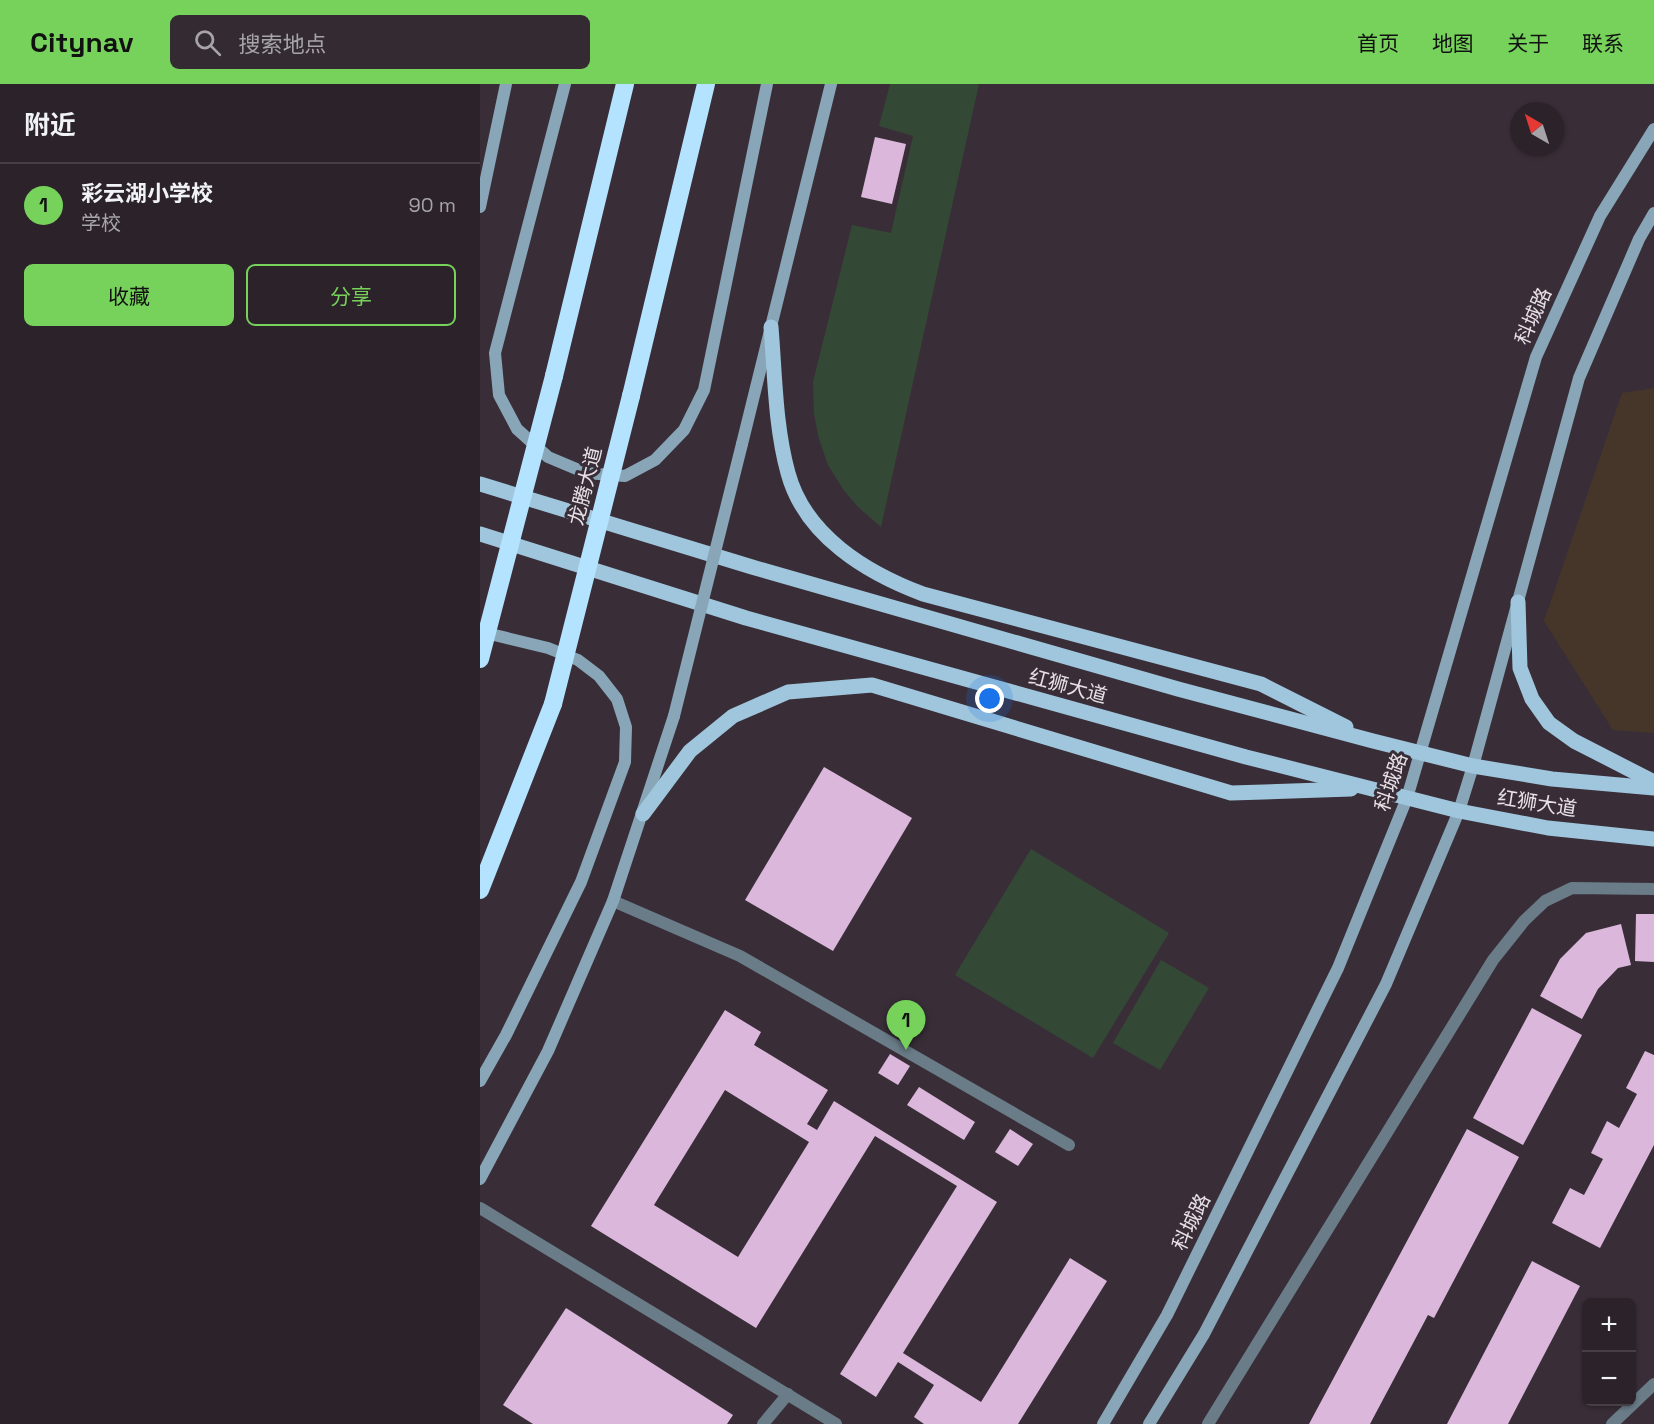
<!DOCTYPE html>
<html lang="zh">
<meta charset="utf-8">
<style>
body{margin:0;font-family:"Space Grotesk","Noto Sans SC",sans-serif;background:#332a32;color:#f1f3f6}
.controls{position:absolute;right:18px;bottom:18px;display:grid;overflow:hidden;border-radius:9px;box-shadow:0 2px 4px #0004}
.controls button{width:54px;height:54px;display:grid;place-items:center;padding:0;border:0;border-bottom:2px solid #473f47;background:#2b222a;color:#f1f3f6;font:30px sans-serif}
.compass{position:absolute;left:1030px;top:18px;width:54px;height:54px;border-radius:50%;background:#2b222a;box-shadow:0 2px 4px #0004;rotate:321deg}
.you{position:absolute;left:510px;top:615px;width:21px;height:21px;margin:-15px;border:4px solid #fff;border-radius:50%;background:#1a73e8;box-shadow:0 0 0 9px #1a73e833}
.badge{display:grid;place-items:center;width:39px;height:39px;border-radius:50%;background:#76d25a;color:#111;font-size:20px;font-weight:700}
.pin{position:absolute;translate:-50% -50px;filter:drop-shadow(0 2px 3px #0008)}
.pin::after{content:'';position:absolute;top:32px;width:21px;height:18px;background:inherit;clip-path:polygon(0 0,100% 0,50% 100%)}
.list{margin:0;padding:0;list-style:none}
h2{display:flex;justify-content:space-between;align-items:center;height:78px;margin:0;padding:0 24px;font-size:26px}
h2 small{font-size:20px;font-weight:400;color:#a6a4a8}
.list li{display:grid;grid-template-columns:39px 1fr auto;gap:18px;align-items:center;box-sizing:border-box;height:84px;padding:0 24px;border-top:2px solid #473f47}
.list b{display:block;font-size:22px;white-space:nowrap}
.list p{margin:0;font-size:20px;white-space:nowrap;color:#a6a4a8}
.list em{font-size:20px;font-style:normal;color:#a6a4a8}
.actions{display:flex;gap:12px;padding:18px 24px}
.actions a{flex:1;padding:14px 0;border:2px solid #76d25a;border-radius:9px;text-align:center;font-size:21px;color:#76d25a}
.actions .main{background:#76d25a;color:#111}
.icon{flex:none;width:33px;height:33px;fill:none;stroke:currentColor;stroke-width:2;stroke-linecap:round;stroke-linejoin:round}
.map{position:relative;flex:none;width:1174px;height:1340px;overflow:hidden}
header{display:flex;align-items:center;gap:36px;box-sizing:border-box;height:84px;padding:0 30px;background:#76d25a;color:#111}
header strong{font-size:28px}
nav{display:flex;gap:33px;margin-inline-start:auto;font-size:21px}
.search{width:420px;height:54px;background:#332a32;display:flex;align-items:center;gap:15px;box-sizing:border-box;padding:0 21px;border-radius:9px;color:#a6a4a8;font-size:22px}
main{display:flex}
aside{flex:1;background:#2b222a}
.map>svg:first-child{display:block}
.commercial{fill:#46362a}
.green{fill:#344836}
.building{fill:#dbb8db;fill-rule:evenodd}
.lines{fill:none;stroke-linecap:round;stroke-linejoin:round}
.lane{stroke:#697c87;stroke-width:12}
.street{stroke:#697c87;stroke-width:12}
.secondary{stroke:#88a6b7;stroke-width:12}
.primary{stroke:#9fc6dc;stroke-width:15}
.highway{stroke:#b3e3fe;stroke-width:18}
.secondary-bridge{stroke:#88a6b7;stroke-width:12}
.highway-bridge{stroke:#b3e3fe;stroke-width:18}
.labels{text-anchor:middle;stroke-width:6;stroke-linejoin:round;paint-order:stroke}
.street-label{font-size:20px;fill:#e7e0e6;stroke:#392e38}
</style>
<header>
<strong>Citynav</strong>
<div class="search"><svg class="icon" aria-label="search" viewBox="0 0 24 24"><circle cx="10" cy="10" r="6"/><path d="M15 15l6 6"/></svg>搜索地点</div>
<nav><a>首页</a><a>地图</a><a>关于</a><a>联系</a></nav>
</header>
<main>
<aside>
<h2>附近<small></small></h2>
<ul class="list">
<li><span class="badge">1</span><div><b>彩云湖小学校</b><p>学校</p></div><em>90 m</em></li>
</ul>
<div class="actions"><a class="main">收藏</a><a>分享</a></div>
</aside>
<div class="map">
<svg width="1174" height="1340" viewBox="0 0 1174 1340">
<rect width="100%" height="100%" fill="#392e38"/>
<polygon class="commercial" points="1174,304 1174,649 1133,646 1064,537 1142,309"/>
<g class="green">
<polygon points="410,0 499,0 401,443 378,423 363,405 348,381 339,355 334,330 333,298 372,141 411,149 433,52 399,42"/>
<polygon points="551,765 689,849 613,974 475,891"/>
<polygon points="681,876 729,904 680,986 633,959"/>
</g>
<g class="building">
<polygon points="395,53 426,60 412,120 381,113"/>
<polygon points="344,683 432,734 353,867 265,816"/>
<polygon points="1156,830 1174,830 1174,878 1155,877"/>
<polygon points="1141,840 1151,881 1138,884 1118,905 1102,935 1060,912 1080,875 1106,849"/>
<polygon points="1052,924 1102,951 1043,1061 993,1034"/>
<path d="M245 926 281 948 274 961 348 1006 327 1040 337 1046 354 1017 517 1118 423 1269 501 1318 590 1174 627 1197 538 1340H444L434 1333 454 1301 418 1278 396 1313 360 1290 477 1102 395 1052 276 1244 111 1142ZM245 1006 329 1058 258 1173 174 1121Z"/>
<polygon points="1165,967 1174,971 1174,1061 1120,1164 1072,1139 1090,1104 1104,1111 1123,1075 1111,1069 1127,1037 1139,1044 1157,1010 1146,1004"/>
<polygon points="410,970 430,982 418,1001 398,989"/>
<polygon points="439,1003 495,1038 484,1056 427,1021"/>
<polygon points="530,1045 553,1060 538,1082 515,1068"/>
<polygon points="987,1045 1039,1073 954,1234 948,1231 890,1340 829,1340"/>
<polygon points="1052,1177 1100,1202 1028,1340 967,1340"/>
<polygon points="86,1224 253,1331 247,1340 53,1340 23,1321"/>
</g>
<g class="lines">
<g class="lane">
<polyline points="133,817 260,872 589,1061"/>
<polyline points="283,1340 308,1310"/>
<polyline points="728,1340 1013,876 1044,837 1065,817 1092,804 1174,805"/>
<polyline points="1132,1340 1174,1300"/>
</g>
<polyline class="street" points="0,1124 356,1340"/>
<g class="secondary">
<polyline points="85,0 15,269 19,311 37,345 68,373 106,389 145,392 175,376 204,346 224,306 287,0"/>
<polyline points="0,123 26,0"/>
<polyline points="262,360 351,0"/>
<polyline points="0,997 26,951 101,798 145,678 146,643 137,615 119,592 98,576 68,564 2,548"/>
<polyline points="0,1095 68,967 133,817 194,632"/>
<polyline points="623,1340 687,1231 858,884 927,714 1056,273 1120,132 1174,45"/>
<polyline points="669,1340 724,1250 906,900 979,727 993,682 1099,294 1159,155 1174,129"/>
</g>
<g class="primary">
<path d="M291 243C295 291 295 342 308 389 325 452 387 489 443 510L781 600 866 643"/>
<polyline points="0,400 272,483 698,605 893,657 993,682 1072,695 1174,704"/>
<polyline points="0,450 266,534 766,673 979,727 1068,744 1174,755"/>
<polyline points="1038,518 1040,584 1052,615 1069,639 1094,657 1174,698"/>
<polyline points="163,730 210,667 253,632 308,608 392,601 751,709 871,705"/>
</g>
<g class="highway">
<polyline points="74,292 145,0"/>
<polyline points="151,312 226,0"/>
<polyline points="0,806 73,620"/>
</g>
<polyline class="secondary-bridge" points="194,632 262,360"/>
<g class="highway-bridge">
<polyline points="0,575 74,292"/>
<polyline points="73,620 151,312"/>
</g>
</g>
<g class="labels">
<g class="street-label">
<text transform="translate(1053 232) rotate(-66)" y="7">科城路</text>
<text transform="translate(105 402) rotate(-76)" y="7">龙腾大道</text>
<text transform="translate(588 602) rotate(15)" y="7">红狮大道</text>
<text transform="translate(911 698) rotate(-71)" y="7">科城路</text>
<text transform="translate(1057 719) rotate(9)" y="7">红狮大道</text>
<text transform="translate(711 1138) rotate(-64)" y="7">科城路</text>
</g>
</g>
</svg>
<div class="controls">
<button>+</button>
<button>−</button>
</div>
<svg class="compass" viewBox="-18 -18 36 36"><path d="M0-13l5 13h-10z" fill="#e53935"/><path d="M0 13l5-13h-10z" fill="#a6a4a8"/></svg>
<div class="you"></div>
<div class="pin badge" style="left:426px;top:966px">1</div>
</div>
</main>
